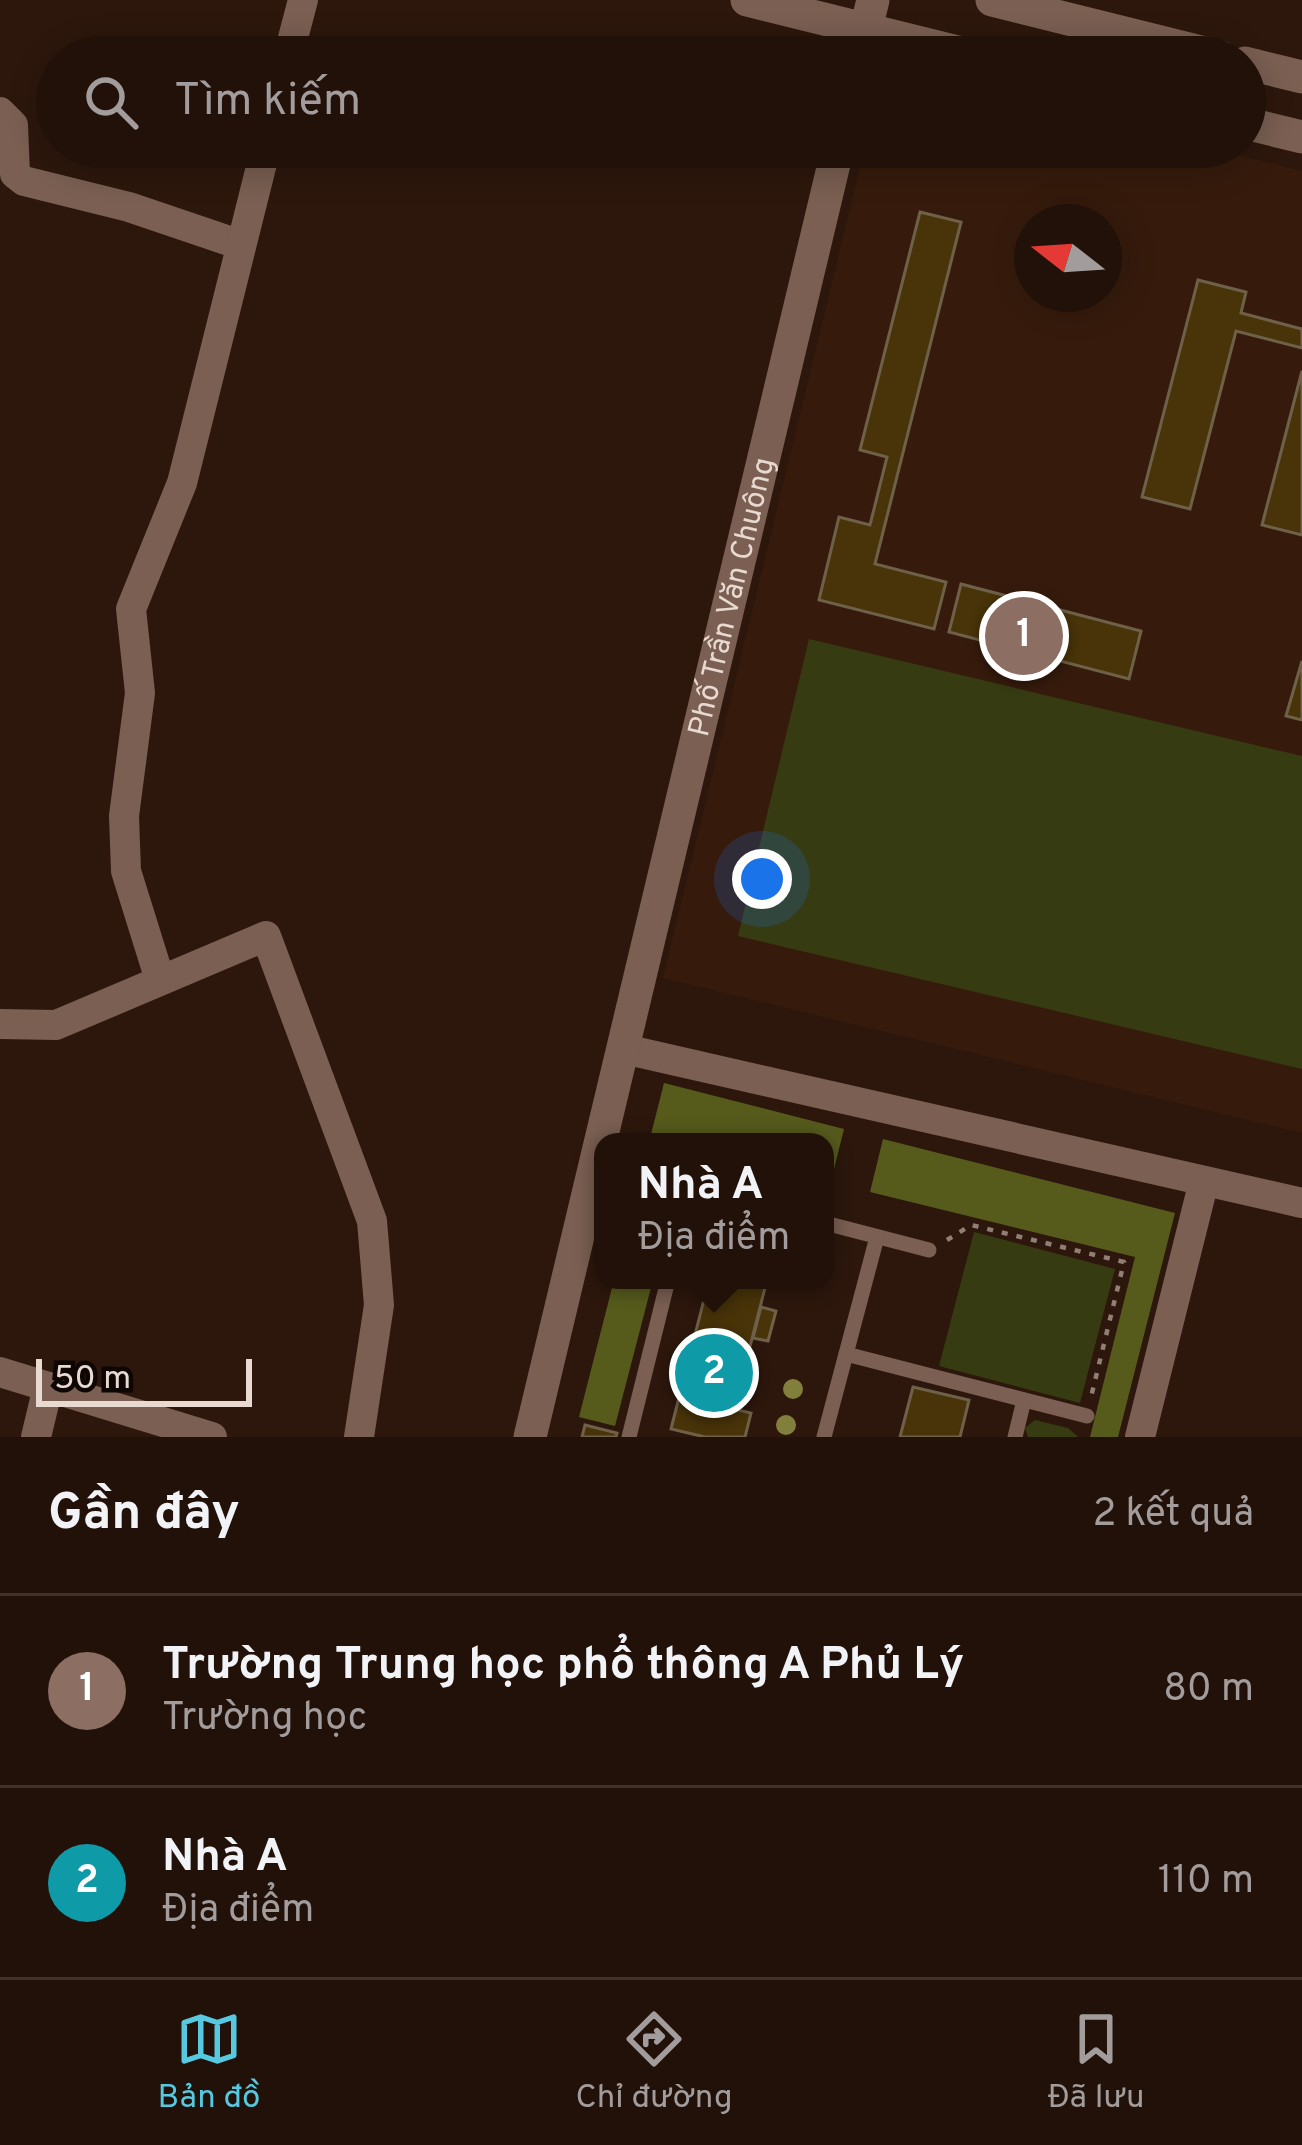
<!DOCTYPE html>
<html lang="vi">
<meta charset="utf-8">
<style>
body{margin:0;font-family:Overpass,sans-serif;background:#2e1f17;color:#f1f3f6}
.compass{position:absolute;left:1014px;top:204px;width:108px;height:108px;border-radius:50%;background:#221109;box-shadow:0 6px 30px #0003;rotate:287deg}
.scale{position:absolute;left:36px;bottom:30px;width:216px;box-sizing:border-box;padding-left:12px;border:6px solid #e8d9d1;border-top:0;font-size:33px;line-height:42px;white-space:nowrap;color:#e8d9d1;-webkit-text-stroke:9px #0e0603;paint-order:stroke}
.you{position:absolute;left:762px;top:879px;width:42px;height:42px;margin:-30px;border:9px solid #fff;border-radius:50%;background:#1a73e8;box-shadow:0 0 0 18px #1a73e833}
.badge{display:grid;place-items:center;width:78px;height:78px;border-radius:50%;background:#56c9e1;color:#fff;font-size:39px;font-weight:700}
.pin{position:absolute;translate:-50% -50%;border:6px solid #fff;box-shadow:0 3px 12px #0006}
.popup{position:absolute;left:594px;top:1133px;width:240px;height:156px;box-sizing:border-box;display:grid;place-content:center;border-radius:24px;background:#221109;filter:drop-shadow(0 3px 9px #0005);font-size:39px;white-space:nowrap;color:#a29d9c}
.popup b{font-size:45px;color:#f1f3f6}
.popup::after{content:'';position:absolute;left:50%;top:100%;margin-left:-24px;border:24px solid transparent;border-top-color:#221109}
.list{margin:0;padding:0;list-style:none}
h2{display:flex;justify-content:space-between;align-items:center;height:156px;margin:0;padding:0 48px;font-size:51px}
h2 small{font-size:39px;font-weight:400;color:#a29d9c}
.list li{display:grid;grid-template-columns:78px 1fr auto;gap:36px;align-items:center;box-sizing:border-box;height:192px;padding:0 48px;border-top:3px solid #3f312a}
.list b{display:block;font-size:45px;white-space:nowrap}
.list p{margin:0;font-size:39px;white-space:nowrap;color:#a29d9c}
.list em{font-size:39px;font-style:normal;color:#a29d9c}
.icon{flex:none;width:66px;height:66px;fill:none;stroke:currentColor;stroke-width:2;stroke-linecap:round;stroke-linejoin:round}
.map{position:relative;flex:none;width:1302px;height:1437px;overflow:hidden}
.search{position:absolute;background:#221109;box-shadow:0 6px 30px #0003;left:36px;right:36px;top:36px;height:132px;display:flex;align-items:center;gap:30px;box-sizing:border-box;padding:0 42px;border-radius:66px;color:#a29d9c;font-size:45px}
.sheet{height:540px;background:#221109}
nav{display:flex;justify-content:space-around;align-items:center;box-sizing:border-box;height:168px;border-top:3px solid #3f312a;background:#221109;font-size:33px;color:#a29d9c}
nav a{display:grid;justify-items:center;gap:6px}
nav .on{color:#56c9e1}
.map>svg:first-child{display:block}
.built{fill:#361b0c;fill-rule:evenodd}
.green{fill:#373b12}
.forest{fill:#565b1c}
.building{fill:#493409;stroke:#6f6149;stroke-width:3}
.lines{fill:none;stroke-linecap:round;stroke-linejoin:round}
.path{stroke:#917f75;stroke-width:4.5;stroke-dasharray:6 9;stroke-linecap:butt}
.service{stroke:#7a5f52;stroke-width:15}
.minor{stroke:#7a5f52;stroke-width:30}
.tertiary{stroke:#7a5f52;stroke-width:33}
.secondary{stroke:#7a5f52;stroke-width:33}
.tree{fill:#827e3c}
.labels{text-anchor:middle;stroke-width:12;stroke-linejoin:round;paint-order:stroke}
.street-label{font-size:30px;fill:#e8d9d1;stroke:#0e0603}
</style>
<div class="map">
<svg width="1302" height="1437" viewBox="0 0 1302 1437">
<rect width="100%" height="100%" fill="#2d170c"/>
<path class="built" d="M865 147H1205L1302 171V1133L663 978ZM1032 222H1104V294H1032Z"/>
<g class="green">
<polygon points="809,639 1302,756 1302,1069 738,936"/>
<polygon points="974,1232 1115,1269 1080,1403 939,1366"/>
<polygon points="1035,1420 1068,1428 1078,1437 1028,1437 1025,1428"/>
</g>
<g class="forest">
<polygon points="664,1083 844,1129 834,1169 825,1176 825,1142 649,1142"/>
<polygon points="883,1139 1175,1213 1118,1437 1090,1437 1135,1257 870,1192"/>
<polygon points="614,1280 653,1280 615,1426 579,1417"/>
</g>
<g class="building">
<polygon points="920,212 961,222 875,564 946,582 934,629 819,600 839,517 870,525 887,457 860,450"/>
<polygon points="1198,280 1246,292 1241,313 1302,329 1302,348 1236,331 1190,509 1142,497"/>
<polygon points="1302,371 1302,535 1262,525"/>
<polygon points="961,584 1141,631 1129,679 949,632"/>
<polygon points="1302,661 1302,720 1286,716"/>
<polygon points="709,1280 767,1280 734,1409 751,1413 745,1437 705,1437 671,1429"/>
<polygon points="761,1307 776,1311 768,1341 753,1338"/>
<polygon points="913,1387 969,1400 960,1437 900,1437"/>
<polygon points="585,1425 617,1433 616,1437 582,1437"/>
</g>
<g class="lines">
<polyline class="path" points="947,1240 971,1225 1124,1262 1091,1397"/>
<g class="service">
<polyline points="825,1223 929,1250"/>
<polyline points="846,1354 1087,1416"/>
<polyline points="629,1437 668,1280"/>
<polyline points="824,1437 877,1237"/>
<polyline points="1015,1437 1024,1400"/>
</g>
<g class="minor">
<polyline points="288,57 303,0"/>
<polyline points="0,112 13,125 15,174 24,181 129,207 241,245"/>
<polyline points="160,980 126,871 124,816 140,693 131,609 182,483 266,147"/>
<polyline points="0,1024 56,1025 266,936 372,1221 379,1305 359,1437"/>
<polyline points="624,1049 1302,1203"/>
<polyline points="0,1372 212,1437"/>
<polyline points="36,1437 48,1387"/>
<polyline points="1140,1437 1204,1181"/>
</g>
<g class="tertiary">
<polyline points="859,57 873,0"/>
<path id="s1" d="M530 1437 838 147"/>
</g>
<g class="secondary">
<polyline points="747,0 978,57"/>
<polyline points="992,0 1221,57"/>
<polyline points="1245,63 1302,77"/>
<polyline points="1245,123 1302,137"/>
</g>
</g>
<g class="tree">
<circle cx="793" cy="1389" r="10"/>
<circle cx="786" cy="1425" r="10"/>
</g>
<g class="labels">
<g class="street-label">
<text dy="10" stroke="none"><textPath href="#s1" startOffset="864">Phố Trần Văn Chuông</textPath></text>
</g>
</g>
</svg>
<svg class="compass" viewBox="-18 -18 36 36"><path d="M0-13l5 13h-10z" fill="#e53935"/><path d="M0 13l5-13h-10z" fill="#a29d9c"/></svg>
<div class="scale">50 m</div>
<div class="you"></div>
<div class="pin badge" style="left:1024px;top:636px;background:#8d6e63">1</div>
<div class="pin badge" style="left:714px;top:1373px;background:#0f9aa8">2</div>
<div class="popup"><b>Nhà A</b>Địa điểm</div>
<div class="search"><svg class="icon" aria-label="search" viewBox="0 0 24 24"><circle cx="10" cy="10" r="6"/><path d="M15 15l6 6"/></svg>Tìm kiếm</div>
</div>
<section class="sheet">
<h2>Gần đây<small>2 kết quả</small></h2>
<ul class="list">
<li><span class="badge" style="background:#8d6e63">1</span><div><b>Trường Trung học phổ thông A Phủ Lý</b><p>Trường học</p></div><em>80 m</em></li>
<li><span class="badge" style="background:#0f9aa8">2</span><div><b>Nhà A</b><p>Địa điểm</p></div><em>110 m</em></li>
</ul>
</section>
<nav>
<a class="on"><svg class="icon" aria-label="map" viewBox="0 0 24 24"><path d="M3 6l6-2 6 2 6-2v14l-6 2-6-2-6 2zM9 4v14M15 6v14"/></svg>Bản đồ</a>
<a><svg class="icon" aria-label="directions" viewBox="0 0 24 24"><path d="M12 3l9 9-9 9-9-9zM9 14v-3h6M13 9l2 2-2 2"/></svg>Chỉ đường</a>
<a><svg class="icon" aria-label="saved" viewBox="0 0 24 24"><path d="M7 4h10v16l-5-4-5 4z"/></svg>Đã lưu</a>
</nav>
